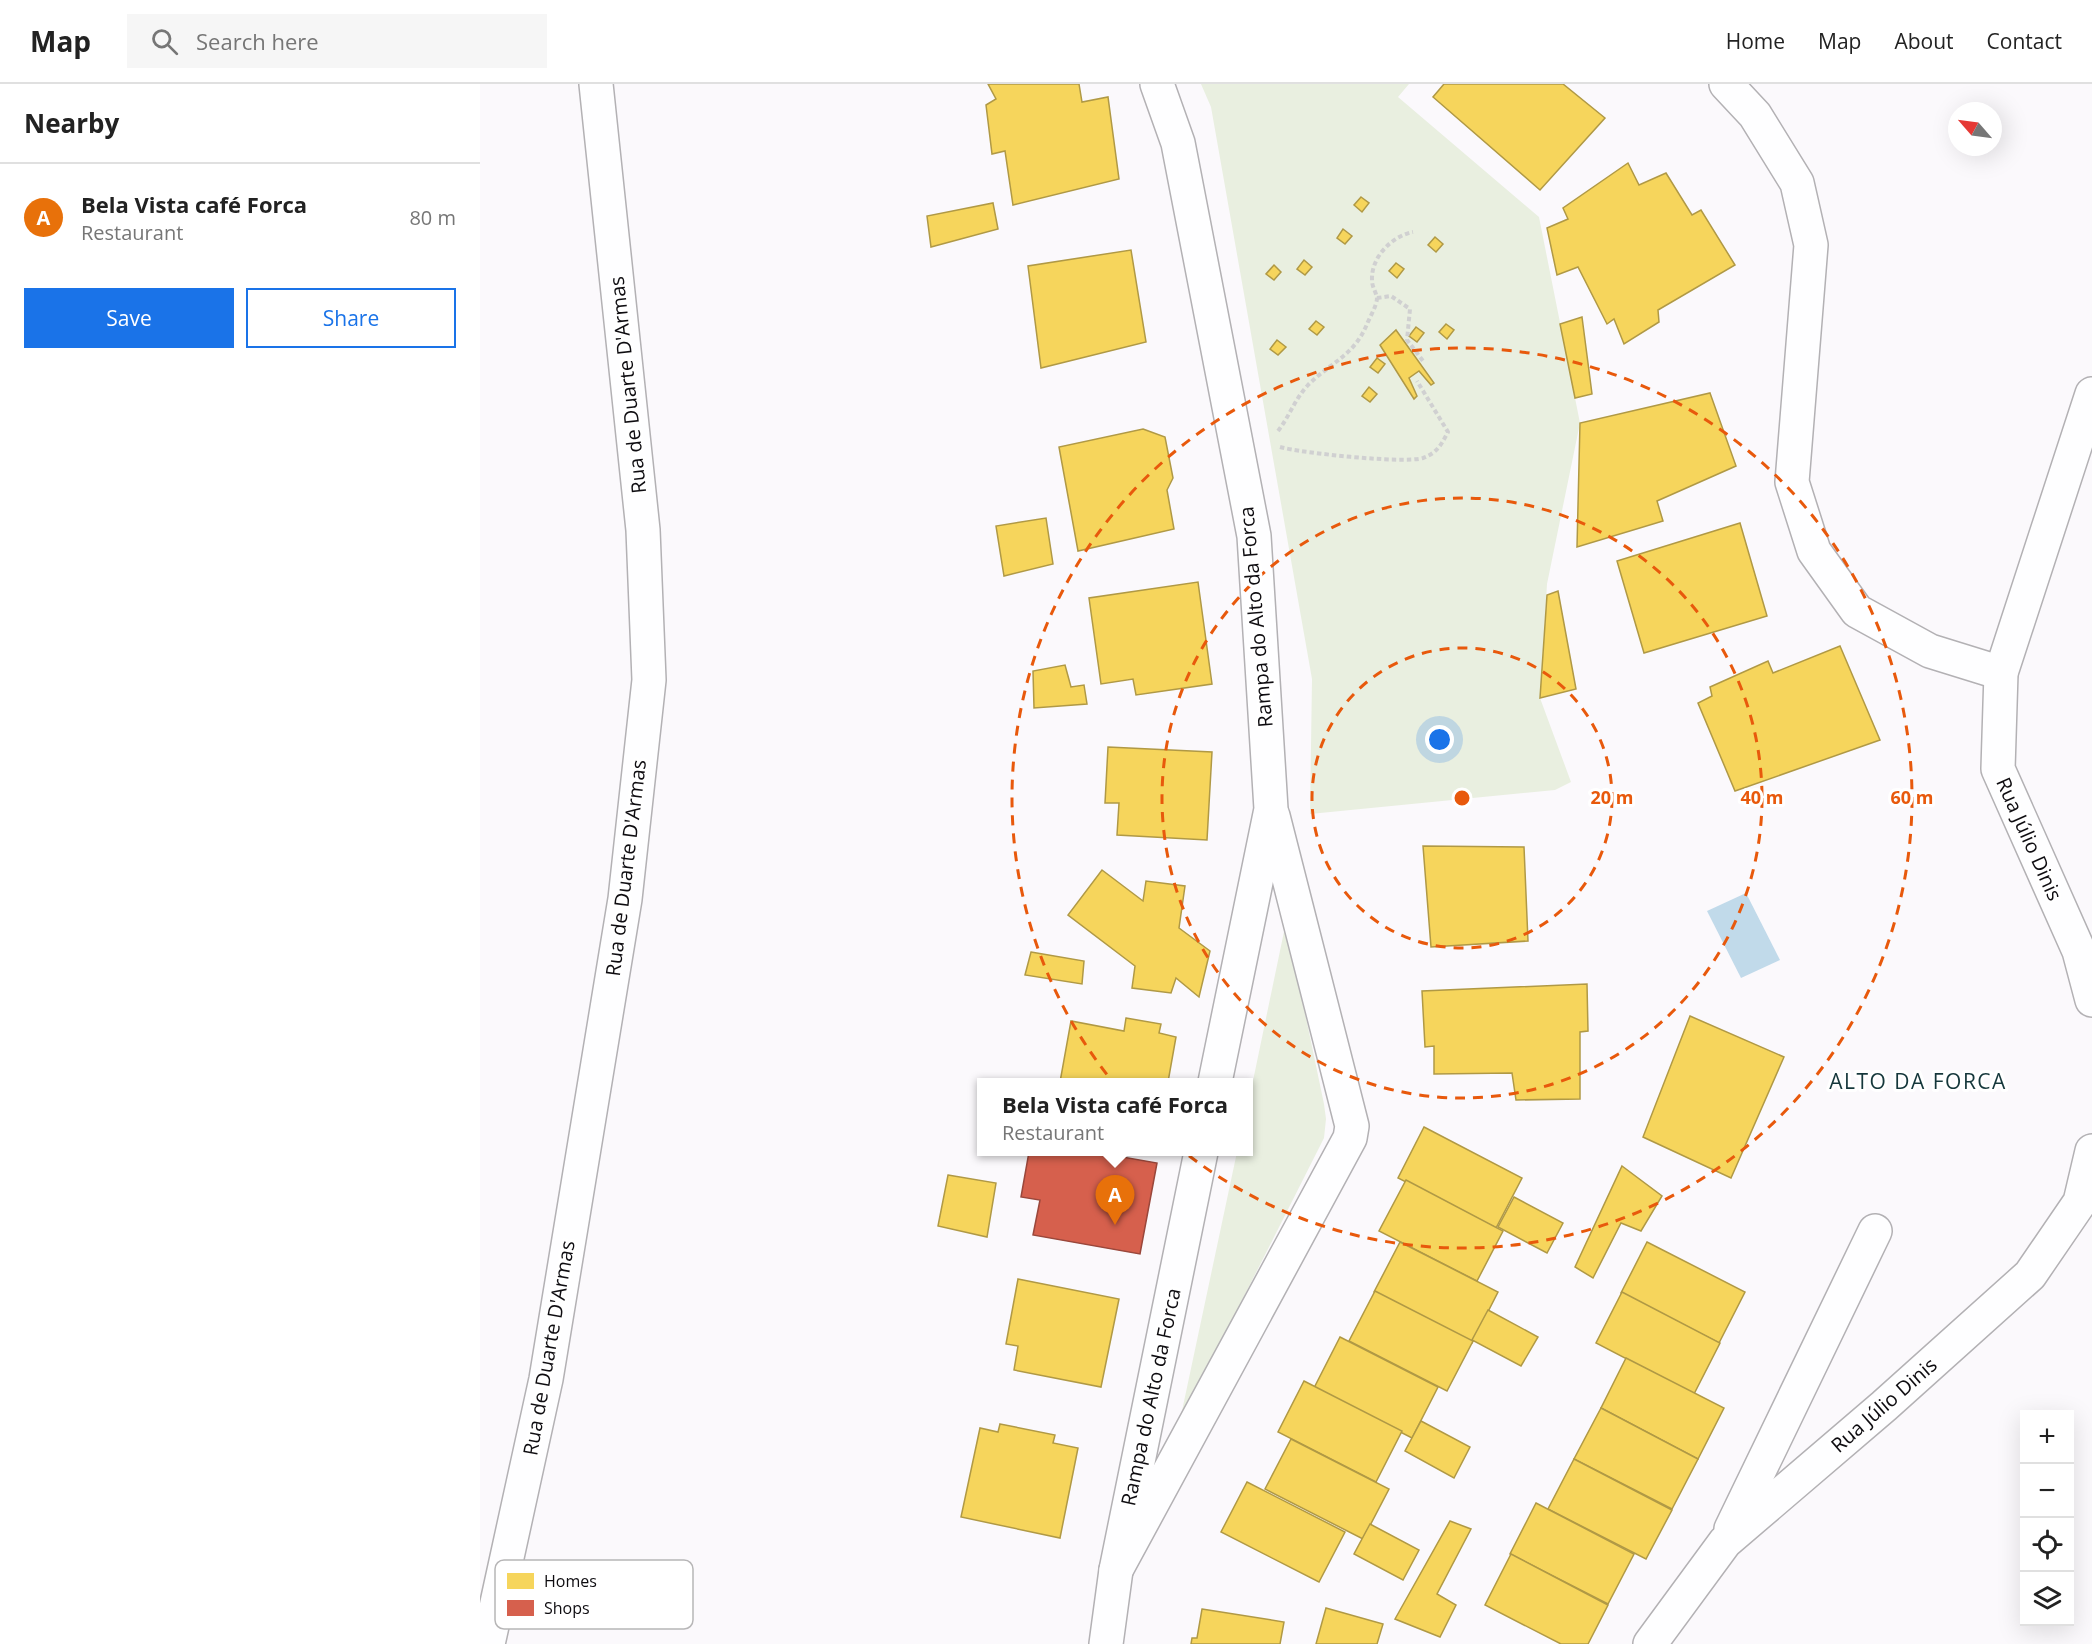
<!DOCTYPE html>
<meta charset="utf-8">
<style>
body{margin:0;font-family:"Open Sans",sans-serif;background:#f6f6f6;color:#222}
.controls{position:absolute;right:18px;bottom:18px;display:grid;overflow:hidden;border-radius:0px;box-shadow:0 6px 24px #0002}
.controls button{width:54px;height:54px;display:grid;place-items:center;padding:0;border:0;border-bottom:2px solid #e0e0e0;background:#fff;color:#222;font:30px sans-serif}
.compass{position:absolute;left:1468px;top:18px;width:54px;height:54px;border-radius:50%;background:#fff;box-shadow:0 6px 24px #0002;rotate:298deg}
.you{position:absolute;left:960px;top:656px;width:21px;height:21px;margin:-15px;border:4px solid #fff;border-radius:50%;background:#1a73e8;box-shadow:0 0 0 9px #1a73e833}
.badge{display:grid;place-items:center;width:39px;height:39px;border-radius:50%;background:#1a73e8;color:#fff;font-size:20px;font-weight:700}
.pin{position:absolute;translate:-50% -50px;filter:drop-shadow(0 2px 3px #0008)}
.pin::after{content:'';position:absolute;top:32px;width:21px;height:18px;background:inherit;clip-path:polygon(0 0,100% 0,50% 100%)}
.popup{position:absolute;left:497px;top:994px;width:276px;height:78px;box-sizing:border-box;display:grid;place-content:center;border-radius:0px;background:#fff;filter:drop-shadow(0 2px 4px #0005);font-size:20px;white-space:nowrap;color:#767676}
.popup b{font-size:22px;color:#222}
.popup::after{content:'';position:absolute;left:50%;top:100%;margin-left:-12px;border:12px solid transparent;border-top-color:#fff}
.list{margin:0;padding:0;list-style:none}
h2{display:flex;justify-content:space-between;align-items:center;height:78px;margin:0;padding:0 24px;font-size:26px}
h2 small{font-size:20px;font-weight:400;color:#767676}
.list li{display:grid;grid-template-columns:39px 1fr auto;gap:18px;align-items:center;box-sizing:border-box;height:108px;padding:0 24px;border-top:2px solid #e0e0e0}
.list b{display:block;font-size:22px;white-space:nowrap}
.list p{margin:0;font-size:20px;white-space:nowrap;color:#767676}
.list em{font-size:20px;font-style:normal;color:#767676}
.actions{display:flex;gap:12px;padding:18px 24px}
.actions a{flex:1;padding:14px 0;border:2px solid #1a73e8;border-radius:0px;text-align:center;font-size:21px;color:#1a73e8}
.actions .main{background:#1a73e8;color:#fff}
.icon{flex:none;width:33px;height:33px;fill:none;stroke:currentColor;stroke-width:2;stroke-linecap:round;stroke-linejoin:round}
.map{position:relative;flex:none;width:1612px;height:1560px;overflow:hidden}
header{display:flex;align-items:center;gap:36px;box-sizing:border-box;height:84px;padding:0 30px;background:#fff;border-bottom:2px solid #e0e0e0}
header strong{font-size:28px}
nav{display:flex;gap:33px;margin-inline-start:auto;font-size:21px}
.search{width:420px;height:54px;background:#f6f6f6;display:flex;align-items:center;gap:15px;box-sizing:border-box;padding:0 21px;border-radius:0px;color:#767676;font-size:22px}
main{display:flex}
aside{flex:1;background:#fff}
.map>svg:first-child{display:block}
.green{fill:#e9efe0}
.water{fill:#c1daea}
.homes{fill:#f6d55c;stroke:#b09945;stroke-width:1.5}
.shops{fill:#d6604d;stroke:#9a473b;stroke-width:1.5}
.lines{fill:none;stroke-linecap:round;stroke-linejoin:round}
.minor-casing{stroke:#b3b1b4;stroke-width:36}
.path{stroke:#d0d0d1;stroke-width:4;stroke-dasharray:4.5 3;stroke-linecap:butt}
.minor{stroke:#fefeff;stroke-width:33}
.ring{fill:none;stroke:#e8590c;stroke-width:3;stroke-dasharray:10 8}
.labels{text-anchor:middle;stroke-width:6;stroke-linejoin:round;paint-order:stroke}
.street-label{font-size:20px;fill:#0e0c10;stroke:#fff}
.neighbourhood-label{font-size:21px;letter-spacing:1.5px;fill:#15373b;stroke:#fff}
.key{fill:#fff;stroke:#b7b6b7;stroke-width:1.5}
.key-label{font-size:16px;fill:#0e0c10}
.centre{fill:#e8590c;stroke:#fff;stroke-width:3}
.ring-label{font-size:18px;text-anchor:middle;font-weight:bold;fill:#e8590c;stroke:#fff;stroke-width:6;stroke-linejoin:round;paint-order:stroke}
</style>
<header>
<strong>Map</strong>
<div class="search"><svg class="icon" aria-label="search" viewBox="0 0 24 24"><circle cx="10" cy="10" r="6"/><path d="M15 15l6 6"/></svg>Search here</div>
<nav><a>Home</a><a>Map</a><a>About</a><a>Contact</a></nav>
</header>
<main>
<aside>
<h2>Nearby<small></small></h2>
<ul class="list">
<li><span class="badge" style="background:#e8710a">A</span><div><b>Bela Vista café Forca</b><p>Restaurant</p></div><em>80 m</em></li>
</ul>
<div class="actions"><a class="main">Save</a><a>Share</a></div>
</aside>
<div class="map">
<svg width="1612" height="1560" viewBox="0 0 1612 1560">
<rect width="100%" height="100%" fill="#fbf9fc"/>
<g class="green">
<polygon points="721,0 929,0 918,13 1059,133 1100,339 1067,500 1060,614 1091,698 1075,706 830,730 832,595 731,23"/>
<polygon points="806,838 844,1020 846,1035 844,1054 699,1341 757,1068 768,1068 769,1016"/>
</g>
<polygon class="water" points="1266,809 1300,876 1261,894 1227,827"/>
<g class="homes">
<polygon points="508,0 599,0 602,18 628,13 639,95 533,121 525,67 512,70 506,21 516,15"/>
<polygon points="964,0 1083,0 1125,34 1060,106 953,13"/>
<polygon points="1148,79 1159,101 1186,89 1212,131 1221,126 1255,181 1178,226 1179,238 1144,260 1134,235 1127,240 1098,183 1077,191 1067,144 1088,135 1083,124"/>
<polygon points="881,113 889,119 882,128 874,121"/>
<polygon points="513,119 518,145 451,163 447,132"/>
<polygon points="863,145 872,152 865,160 857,154"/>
<polygon points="955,153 963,160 956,168 948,161"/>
<polygon points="651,166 666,258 561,284 548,182"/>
<polygon points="824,176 832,183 825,191 817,185"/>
<polygon points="916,179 924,185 917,194 909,187"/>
<polygon points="794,181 801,188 794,196 786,190"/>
<polygon points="1102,233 1112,310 1095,314 1080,240"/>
<polygon points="836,237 844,243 837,251 829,245"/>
<polygon points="966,240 974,246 967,255 959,248"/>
<polygon points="936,243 944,249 937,258 929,252"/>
<polygon points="916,246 954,299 951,301 939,287 929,294 937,312 934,315 900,261"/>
<polygon points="797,256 806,263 798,271 790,265"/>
<polygon points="897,274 905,280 898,289 890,283"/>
<polygon points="889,303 897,310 890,318 882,312"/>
<polygon points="1230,309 1256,382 1177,417 1183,437 1097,463 1100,339"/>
<polygon points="663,345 685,353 693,394 687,406 694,445 598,467 579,363"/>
<polygon points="566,434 573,480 524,492 516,442"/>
<polygon points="1260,439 1287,532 1164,569 1137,477"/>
<polygon points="718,498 732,600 656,611 653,595 621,600 609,514"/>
<polygon points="1078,507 1096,605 1060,614 1067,511"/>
<polygon points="1360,562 1400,656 1255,707 1218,619 1232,612 1230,603 1288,577 1293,589"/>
<polygon points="585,581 591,603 604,601 607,620 554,624 553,587"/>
<polygon points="628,663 732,668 727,756 637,751 639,719 625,719"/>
<polygon points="943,762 1044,763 1048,857 951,863"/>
<polygon points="622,786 663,817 666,797 705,802 699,844 730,867 719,913 696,894 691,909 652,904 655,882 588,831"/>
<polygon points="551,868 604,877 602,900 545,891"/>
<polygon points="1107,900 1108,947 1100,948 1100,1015 1036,1016 1032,989 954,990 954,962 945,963 942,907"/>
<polygon points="1210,932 1304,973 1251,1094 1163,1053"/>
<polygon points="646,934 681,940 679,949 696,953 688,998 580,998 591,937 644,947"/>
<polygon points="944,1043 1042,1094 1016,1144 918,1094"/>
<polygon points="1142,1082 1182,1112 1161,1147 1141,1139 1113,1194 1095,1183"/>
<polygon points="468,1091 516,1099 507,1153 458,1142"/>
<polygon points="926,1096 1023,1147 997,1197 899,1147"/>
<polygon points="1034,1113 1083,1139 1067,1169 1018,1143"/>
<polygon points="920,1158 1018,1208 992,1259 894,1208"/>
<polygon points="1167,1158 1265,1208 1239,1259 1141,1209"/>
<polygon points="538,1195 639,1215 621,1303 534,1286 538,1262 526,1260"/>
<polygon points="895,1207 993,1257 967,1307 869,1257"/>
<polygon points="1142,1208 1240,1259 1214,1310 1116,1259"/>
<polygon points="1008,1226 1058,1253 1041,1282 992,1256"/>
<polygon points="860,1253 958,1303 932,1354 834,1304"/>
<polygon points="1146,1274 1244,1324 1218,1375 1121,1324"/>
<polygon points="824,1297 922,1347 896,1398 798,1348"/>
<polygon points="1121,1324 1218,1375 1192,1425 1094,1375"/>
<polygon points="941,1337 990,1363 974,1394 925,1367"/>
<polygon points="520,1340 575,1351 573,1359 598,1364 580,1454 481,1433 500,1344 518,1348"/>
<polygon points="811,1355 909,1405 883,1455 785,1405"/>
<polygon points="1094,1375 1192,1426 1166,1475 1068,1425"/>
<polygon points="767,1398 865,1448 839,1498 741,1448"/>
<polygon points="1056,1419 1154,1470 1128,1520 1030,1470"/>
<polygon points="970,1437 991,1445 957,1510 976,1521 960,1553 915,1535"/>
<polygon points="890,1440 939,1466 923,1496 874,1470"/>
<polygon points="1031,1470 1128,1521 1108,1560 1081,1560 1005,1521"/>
<polygon points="846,1524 903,1540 897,1560 836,1560"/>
<polygon points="722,1525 804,1538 800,1560 711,1560 712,1554 717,1554"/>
</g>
<polygon class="shops" points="549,1068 614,1068 677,1079 660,1170 553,1151 560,1116 541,1113"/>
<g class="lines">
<defs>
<g id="minor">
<polyline points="677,0 698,59 774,452 791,725 735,998"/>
<polyline points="1246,0 1275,31 1317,99 1331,161 1312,398 1334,467 1377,527 1450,567 1521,589"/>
<polyline points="1612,310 1521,589 1518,685 1599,867 1612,916"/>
<polyline points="1251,1445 1395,1147"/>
<polyline points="636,1486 870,1054 872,1042 793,732"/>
<polyline points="8,1560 66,1295 145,815 169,596 163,446 116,0"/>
<polyline points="626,1560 636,1486 721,1068"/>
<polyline points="1170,1560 1245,1458 1404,1322 1550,1191 1600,1118 1612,1067"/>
</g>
</defs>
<use href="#minor" class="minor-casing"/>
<g class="path">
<polyline points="897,214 911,212 930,225 927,256 943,277"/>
<path d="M798 347C809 333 815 315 828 301 851 278 874 272 887 240 890 233 897 221 897 214 896 208 892 203 892 196 891 173 912 152 933 148"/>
<path d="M800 363C821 369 924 380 943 374 957 369 961 361 968 348L937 297"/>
</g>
<use href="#minor" class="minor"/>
</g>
<g class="ring">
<circle cx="982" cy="714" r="150"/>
<circle cx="982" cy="714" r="300"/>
<circle cx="982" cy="714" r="450"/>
</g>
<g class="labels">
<g class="street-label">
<text transform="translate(148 301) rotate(-96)" y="7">Rua de Duarte D'Armas</text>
<text transform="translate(776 533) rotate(-95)" y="7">Rampa do Alto da Forca</text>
<text transform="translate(1549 755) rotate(66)" y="7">Rua Júlio Dinis</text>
<text transform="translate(146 784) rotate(-83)" y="7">Rua de Duarte D'Armas</text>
<text transform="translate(69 1264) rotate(-80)" y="7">Rua de Duarte D'Armas</text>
<text transform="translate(671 1313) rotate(-78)" y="7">Rampa do Alto da Forca</text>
<text transform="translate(1404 1321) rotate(-41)" y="7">Rua Júlio Dinis</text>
</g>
<g class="neighbourhood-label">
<text x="1438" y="1005">ALTO DA FORCA</text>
</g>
</g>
<rect x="15" y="1476" width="198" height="69" rx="9" class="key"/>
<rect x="27" y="1489" width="27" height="16" fill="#f6d55c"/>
<rect x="27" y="1516" width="27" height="16" fill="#d6604d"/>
<g class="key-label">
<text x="64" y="1503">Homes</text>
<text x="64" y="1530">Shops</text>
</g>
<circle cx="982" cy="714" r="9" class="centre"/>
<g class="ring-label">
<text x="1132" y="720">20 m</text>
<text x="1282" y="720">40 m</text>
<text x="1432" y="720">60 m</text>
</g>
</svg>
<div class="controls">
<button>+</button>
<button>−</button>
<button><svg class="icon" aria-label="locate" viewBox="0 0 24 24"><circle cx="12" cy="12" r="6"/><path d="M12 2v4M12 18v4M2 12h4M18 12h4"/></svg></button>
<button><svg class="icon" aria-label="layers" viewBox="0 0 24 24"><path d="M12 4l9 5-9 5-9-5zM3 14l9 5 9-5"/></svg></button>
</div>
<svg class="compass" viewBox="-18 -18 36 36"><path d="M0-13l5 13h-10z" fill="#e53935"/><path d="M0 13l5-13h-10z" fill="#767676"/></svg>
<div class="you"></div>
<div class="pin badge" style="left:635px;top:1141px;background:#e8710a">A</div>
<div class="popup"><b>Bela Vista café Forca</b>Restaurant</div>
</div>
</main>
